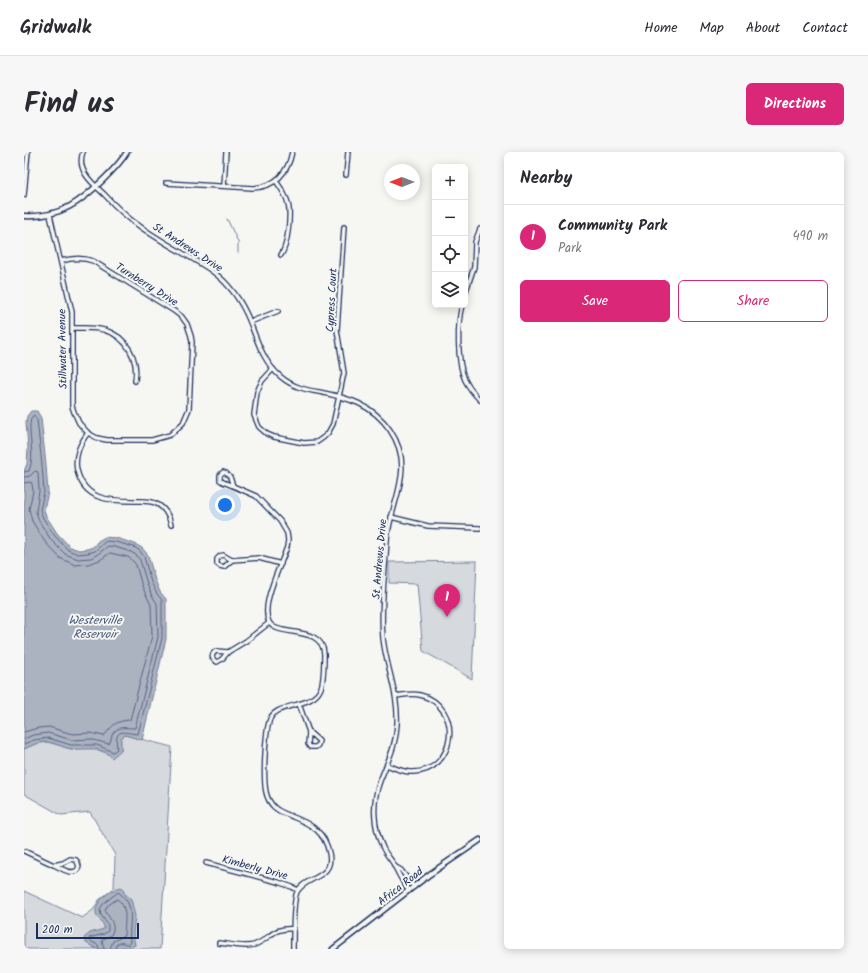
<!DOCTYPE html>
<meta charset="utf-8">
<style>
body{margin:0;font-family:Kalam,sans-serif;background:#f7f7f7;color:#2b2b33}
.controls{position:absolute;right:12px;top:12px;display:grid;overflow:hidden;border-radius:6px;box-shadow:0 2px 10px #0003}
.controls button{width:36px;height:36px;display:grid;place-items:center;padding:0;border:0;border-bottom:1px solid #e1e1e2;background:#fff;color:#2b2b33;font:20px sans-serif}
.compass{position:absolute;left:360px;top:12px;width:36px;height:36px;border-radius:50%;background:#fff;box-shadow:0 2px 10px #0003;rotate:270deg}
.scale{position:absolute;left:12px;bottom:10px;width:103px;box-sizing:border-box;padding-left:4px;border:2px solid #1b2f5e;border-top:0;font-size:11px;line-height:14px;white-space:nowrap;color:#1b2f5e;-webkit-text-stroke:3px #f6f6f2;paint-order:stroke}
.you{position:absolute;left:201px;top:353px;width:14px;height:14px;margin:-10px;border:3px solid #fff;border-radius:50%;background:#1a73e8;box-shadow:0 0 0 6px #1a73e833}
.badge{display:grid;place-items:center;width:26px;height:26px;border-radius:50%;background:#db2777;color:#fff;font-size:13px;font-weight:700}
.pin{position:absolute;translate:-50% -33px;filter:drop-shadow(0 1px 2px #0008)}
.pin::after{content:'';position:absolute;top:21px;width:14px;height:12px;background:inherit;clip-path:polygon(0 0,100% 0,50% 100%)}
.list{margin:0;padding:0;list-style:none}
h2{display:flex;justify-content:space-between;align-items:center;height:52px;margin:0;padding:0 16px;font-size:17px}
h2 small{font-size:13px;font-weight:400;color:#7c7c81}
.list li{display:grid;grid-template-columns:26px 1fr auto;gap:12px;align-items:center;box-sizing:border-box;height:64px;padding:0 16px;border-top:1px solid #e1e1e2}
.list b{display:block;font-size:15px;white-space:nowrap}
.list p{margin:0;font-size:13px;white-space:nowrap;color:#7c7c81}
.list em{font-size:13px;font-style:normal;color:#7c7c81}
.actions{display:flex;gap:8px;padding:12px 16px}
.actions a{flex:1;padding:9px 0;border:1px solid #db2777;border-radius:6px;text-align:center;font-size:14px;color:#db2777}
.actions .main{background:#db2777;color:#fff}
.icon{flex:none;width:22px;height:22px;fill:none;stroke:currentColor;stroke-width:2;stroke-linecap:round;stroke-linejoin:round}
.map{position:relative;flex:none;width:456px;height:797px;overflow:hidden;border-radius:6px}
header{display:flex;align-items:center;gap:24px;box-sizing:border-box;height:56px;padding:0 20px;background:#fff;border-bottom:1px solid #e1e1e2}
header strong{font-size:19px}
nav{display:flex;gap:22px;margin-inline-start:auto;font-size:14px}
.intro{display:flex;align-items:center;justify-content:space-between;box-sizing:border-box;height:96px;padding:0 24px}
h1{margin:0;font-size:28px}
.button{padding:10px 18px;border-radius:6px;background:#db2777;color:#fff;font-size:14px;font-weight:700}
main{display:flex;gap:24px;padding:0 24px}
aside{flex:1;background:#fff;border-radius:6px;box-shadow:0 2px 10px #0003}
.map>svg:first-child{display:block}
.green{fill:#d6d9dd;stroke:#78849e}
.water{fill:#abb2c0;stroke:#717e99}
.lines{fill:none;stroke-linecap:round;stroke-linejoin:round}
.shore{stroke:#556385;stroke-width:1}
.stream{stroke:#717e99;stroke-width:1}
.minor-casing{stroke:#1b2f5e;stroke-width:6}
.tertiary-casing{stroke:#1b2f5e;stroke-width:7}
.minor{stroke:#f6f6f2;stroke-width:3.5}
.tertiary{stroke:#f6f6f2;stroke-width:4}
.labels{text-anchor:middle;stroke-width:4;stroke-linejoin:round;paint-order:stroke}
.street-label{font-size:11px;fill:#1b2f5e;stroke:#f6f6f2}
.water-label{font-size:12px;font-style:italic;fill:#46567b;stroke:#f6f6f2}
</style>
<header>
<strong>Gridwalk</strong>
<nav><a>Home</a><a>Map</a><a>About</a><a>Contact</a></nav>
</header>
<div class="intro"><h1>Find us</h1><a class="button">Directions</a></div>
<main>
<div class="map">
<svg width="456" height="797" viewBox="0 0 456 797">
<rect width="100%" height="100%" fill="#f6f6f2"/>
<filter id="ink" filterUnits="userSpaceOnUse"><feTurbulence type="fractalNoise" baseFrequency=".025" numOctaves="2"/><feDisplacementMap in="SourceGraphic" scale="8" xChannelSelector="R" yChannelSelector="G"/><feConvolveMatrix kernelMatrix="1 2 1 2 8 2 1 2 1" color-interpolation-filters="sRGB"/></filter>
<g filter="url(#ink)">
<g class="green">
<polygon points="453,409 448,527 399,499 393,432 365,431 365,410"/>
<polygon points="101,583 148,595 136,797 0,797 0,739 58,766 69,758 75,748 90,736 91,703 66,660 37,663 0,642 0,597 11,592 24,590 47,597 65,596 72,597 84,602 97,598 96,586"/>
</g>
<g class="water">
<path d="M7 259H13L17 266 22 313 24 340 20 358 22 364 33 381 46 395 55 398 63 397 69 395 74 389 81 385 92 386 111 392 118 396 124 403 131 428 136 440 142 447V487L118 588 101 583 97 586V598L88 606C78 593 62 598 48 597 39 596 32 591 24 590 16 589 7 594 0 597V319L3 312 4 296 2 270 3 264Z"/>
<path d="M97 735 99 736 100 741 107 747 111 764 109 782 111 793 106 796 99 795 92 797H73L62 791 60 786 66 781 80 777V774C78 769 73 766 72 761 70 749 88 737 97 735Z"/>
</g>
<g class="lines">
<g class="shore">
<path d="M0 320 5 319C12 301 3 283 7 266L10 263 13 268 18 313 20 340 16 358 19 366 30 383 44 398 54 402 64 401 71 399 82 389 92 390 110 395 116 399 120 405 127 430 133 442 138 448V486L114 582C100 581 90 574 93 597L89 600 73 593H47L24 586 10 588 0 592"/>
<path d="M0 325 6 324 11 319 14 320 15 339 12 360 15 369 27 388 41 402 54 407 67 406 74 402 84 394 91 395 107 400 112 403 116 408 123 432 128 444 133 451 134 485 111 576C102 576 93 573 88 583 87 587 87 589 85 592L66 587 48 588 24 581 9 583 0 587"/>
<path d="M0 331 7 330 8 332 9 339 5 357 8 369 21 390 36 406 51 413 64 412 76 408 86 401 104 405 108 408 112 413 118 434 127 453 128 484 106 568C91 569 89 573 80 584L66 581 48 582 25 575 14 576 0 580"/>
<path d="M75 797 74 793 66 789 65 786 80 782 84 779V773L77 763 76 757 80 751 94 740C97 742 101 746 103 749 110 762 104 777 106 790L104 793C100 791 96 789 92 793L91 797"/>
<path d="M80 797 78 788 87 783C93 772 85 767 81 758L83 754 93 747C105 755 100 772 100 784L89 789 86 797"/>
</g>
<polyline class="stream" points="203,67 214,90 214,101"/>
<defs>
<g id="minor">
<path d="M59 0C52 18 68 31 80 42 90 53 101 64 114 73 137 90 164 103 188 119 206 132 218 150 226 170 234 191 240 211 257 225 269 235 282 238 295 240 325 246 348 252 366 278 393 318 366 349 363 389 361 420 356 456 359 486 362 515 375 542 373 572 372 595 364 608 356 629 348 650 349 675 359 696 361 701 366 706 369 711 374 721 378 730 385 739"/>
<polyline points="322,23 324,0"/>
<path d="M252 29C257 36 262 43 264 51 267 63 264 93 257 103"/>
<path d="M142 31 229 36C251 35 264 21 268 0"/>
<polyline points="200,34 202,0"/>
<polyline points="0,43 4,0"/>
<path d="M26 63 48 160V254L50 260 55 271 64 281 73 286 83 288H128L146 283 159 271 165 257 168 190 167 184 163 172 158 165 150 159 69 109C58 105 48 106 37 109"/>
<polyline points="441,142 450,115 451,90 456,77"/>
<path d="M438 153C433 172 433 210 441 228 445 236 450 242 456 248"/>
<polyline points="226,170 254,159"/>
<path d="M49 176C59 176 70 175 80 178 102 184 115 206 111 229"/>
<polyline points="249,217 238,229 233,240 230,263 235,275 243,282 250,285 280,291 293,290 300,285 304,281 309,272 320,221 313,178 320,75"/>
<path d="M64 281C56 291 50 305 53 318 60 348 85 349 110 349 117 349 124 348 131 351 140 355 145 363 147 373"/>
<polygon points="199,320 202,321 206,325 209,334 199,330 196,328 196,323"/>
<path d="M209 334 232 344 256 369 263 381 264 388 263 395C257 413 236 453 245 470 253 486 299 472 300 502 300 511 300 531 296 538 287 557 249 550 245 570 241 584 239 626 242 640 243 645 246 651 250 655 255 660 262 662 269 665 287 672 301 680 305 701 311 727 281 724 273 740 269 748 269 786 269 797"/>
<polyline points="367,365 404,374 456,376"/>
<polygon points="199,403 208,408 200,415 196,414 193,412 193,407 196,404"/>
<polyline points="208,408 235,406 257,412"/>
<path d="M192 499 204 500 198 507 193 510C188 508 186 503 192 499Z"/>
<polyline points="204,500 222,489 245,471"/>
<polyline points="275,552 285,580"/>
<polygon points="285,580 295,589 294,593 292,595 286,595 284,592"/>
<path d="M363 613C371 616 378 620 387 620 432 622 441 554 396 543 388 541 380 543 372 544"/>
<polyline points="0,699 30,713"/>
<path d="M46 707 52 708C54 711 56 714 54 717 49 725 35 715 30 713L39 711Z"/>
<polyline points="182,711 254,730 268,735 274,738"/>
<polyline points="370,714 377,718 390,735"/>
<path d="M195 791C206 792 220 796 230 793 247 787 247 775 270 777"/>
</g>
<g id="tertiary">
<path d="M0 64C36 66 57 50 81 26 89 18 97 10 103 0"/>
<polyline points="309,797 406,722 456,688"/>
</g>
</defs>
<use href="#minor" class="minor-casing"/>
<use href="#tertiary" class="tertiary-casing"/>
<use href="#minor" class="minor"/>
<use href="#tertiary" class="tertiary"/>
</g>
</g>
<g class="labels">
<g class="street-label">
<text transform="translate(164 95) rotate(33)" y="4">St Andrews Drive</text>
<text transform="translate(123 132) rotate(32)" y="4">Turnberry Drive</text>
<text transform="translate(307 148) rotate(-87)" y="4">Cypress Court</text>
<text transform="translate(38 197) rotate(-91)" y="4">Stillwater Avenue</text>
<text transform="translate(355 407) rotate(-85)" y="4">St Andrews Drive</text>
<text transform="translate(231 715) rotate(15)" y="4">Kimberly Drive</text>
<text transform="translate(376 734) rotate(-38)" y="4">Africa Road</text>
</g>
<g class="water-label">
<text x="71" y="472">Westerville<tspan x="71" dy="14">Reservoir</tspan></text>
</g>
</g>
</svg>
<div class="controls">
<button>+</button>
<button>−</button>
<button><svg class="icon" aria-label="locate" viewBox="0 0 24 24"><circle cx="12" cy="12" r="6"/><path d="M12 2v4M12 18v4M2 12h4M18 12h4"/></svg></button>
<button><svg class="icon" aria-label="layers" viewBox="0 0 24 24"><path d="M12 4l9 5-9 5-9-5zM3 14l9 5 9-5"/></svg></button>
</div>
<svg class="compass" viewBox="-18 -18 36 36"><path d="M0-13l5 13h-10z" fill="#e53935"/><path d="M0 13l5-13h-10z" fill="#7c7c81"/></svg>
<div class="scale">200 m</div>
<div class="you"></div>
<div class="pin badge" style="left:423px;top:465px">1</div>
</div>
<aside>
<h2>Nearby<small></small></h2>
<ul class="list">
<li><span class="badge">1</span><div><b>Community Park</b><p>Park</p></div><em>490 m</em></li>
</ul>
<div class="actions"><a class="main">Save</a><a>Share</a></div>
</aside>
</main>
